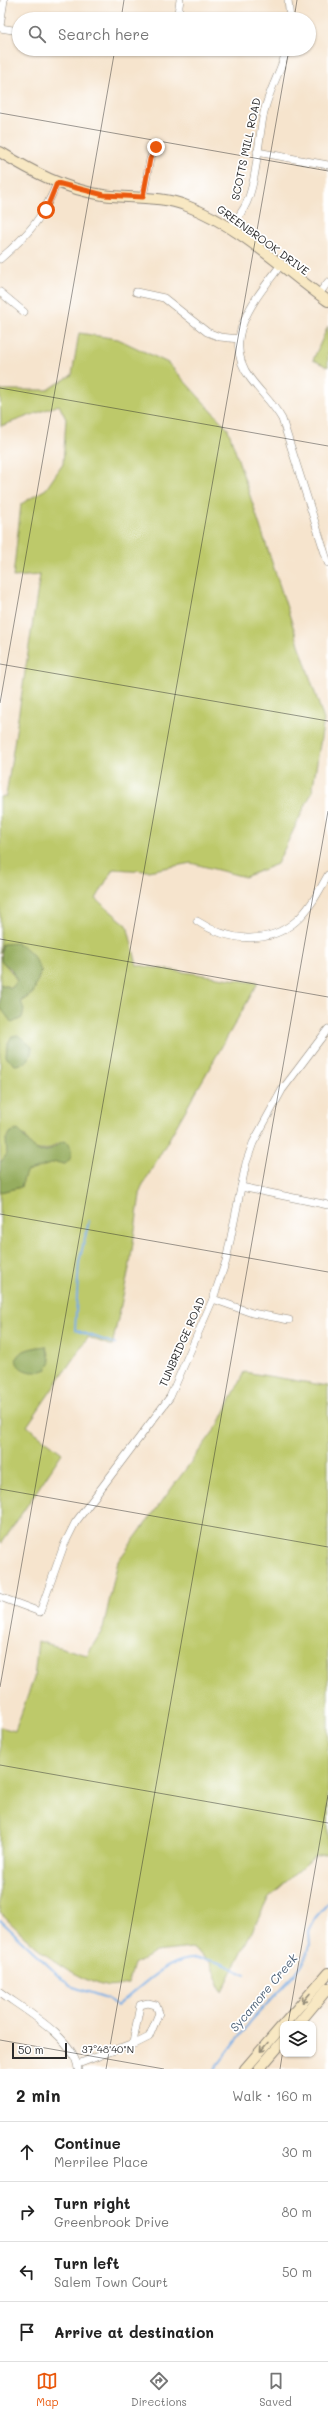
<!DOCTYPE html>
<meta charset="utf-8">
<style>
body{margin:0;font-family:Mali,sans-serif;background:#f6f6f6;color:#222}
.controls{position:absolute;right:12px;bottom:12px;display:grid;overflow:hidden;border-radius:8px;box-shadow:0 1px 3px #0004}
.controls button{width:36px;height:36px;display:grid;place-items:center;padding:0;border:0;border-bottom:1px solid #e0e0e0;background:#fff;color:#222;font:20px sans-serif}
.scale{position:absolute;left:12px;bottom:10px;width:55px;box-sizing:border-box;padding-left:4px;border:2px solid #2b2b2b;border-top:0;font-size:11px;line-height:14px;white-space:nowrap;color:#2b2b2b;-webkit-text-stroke:3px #fff;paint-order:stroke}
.stop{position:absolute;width:12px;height:12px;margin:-9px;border:3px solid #ea580c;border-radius:50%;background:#fff}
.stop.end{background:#ea580c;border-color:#fff;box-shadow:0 1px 4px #0008}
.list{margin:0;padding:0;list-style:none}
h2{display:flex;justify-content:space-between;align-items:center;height:52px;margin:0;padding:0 16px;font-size:17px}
h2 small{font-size:13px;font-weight:400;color:#767676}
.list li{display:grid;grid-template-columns:26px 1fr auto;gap:12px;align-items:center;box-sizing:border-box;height:60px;padding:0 16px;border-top:1px solid #e0e0e0}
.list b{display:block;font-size:15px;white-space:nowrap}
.list p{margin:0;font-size:13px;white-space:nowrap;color:#767676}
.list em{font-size:13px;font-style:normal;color:#767676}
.icon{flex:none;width:22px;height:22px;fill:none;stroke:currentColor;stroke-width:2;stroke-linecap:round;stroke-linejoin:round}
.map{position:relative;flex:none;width:328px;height:2069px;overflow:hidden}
.search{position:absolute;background:#fff;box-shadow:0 1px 3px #0004;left:12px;right:12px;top:12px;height:44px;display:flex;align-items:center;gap:10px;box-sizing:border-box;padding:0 14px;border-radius:22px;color:#767676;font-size:15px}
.sheet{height:292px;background:#fff}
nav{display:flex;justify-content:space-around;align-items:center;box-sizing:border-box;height:56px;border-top:1px solid #e0e0e0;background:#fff;font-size:11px;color:#767676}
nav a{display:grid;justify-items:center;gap:2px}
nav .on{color:#ea580c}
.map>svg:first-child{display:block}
.green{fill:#bdc96b;stroke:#747a4b;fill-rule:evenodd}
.forest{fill:#96ad5f;stroke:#606c45}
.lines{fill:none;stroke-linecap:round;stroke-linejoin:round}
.stream{stroke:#78ade5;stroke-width:2}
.street-casing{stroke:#90887c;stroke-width:8}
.secondary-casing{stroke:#90887c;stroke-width:12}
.street{stroke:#fff;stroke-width:7}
.secondary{stroke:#f8e8c3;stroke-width:10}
.oneway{stroke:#928a77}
.route{stroke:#ea580c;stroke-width:5}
.ticks{fill:none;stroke:#2b2b2b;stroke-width:1;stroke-opacity:0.45}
.labels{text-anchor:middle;stroke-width:3.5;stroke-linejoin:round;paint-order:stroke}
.street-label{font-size:11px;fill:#2b2b2b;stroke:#fff}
.water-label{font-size:12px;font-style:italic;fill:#4a5f75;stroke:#fff}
.ticks-label{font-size:10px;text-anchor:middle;fill:#2b2b2b;stroke:#fff;stroke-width:3.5;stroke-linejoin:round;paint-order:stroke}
</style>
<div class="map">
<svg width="328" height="2069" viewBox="0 0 328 2069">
<rect width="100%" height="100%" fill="#fff"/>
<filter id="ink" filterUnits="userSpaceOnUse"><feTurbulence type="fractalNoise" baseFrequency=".025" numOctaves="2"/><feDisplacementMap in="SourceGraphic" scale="8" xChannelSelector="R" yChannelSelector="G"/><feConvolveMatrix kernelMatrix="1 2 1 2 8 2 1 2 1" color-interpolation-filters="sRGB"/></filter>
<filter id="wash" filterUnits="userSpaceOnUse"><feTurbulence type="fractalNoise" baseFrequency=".012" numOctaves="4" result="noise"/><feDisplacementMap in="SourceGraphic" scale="16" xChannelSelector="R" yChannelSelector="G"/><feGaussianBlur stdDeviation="0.9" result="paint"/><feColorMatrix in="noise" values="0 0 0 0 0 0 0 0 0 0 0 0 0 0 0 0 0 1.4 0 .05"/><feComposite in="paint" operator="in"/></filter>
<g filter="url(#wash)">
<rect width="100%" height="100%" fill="#f6e4cd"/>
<g class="green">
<polygon points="328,326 328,367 313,360"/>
<path d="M79 333 118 339 168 363 228 429 324 720 312 792 277 864 245 877 191 863 148 871 113 869 96 899 127 925 137 965 258 983 141 1188 130 1264 112 1346 88 1337 27 1426 62 1453 2 1543 0 1541V1192L21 1187 25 1172 56 1162 65 1164 57 1143C45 1155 31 1152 25 1135L0 1163V1007L6 1013 33 993 41 971 2 944 0 953V797L6 796 40 575 13 577 21 504 46 489 63 464 66 419 59 405 1 426 0 390H47L72 375ZM38 1347 48 1350 49 1355 22 1352Z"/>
<path d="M0 955C2 965 13 970 17 982L12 988 0 984Z"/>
<path d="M244 1372 328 1386V1854L314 1857 269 1897 222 1992 210 1962 192 1948 155 1952 134 1965 128 1984C121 1985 112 1988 106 1986 63 1976 31 1942 0 1913V1727L15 1731 34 1678 38 1641 87 1655 103 1629 118 1561 219 1424Z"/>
</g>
<g class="forest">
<path d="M16 943C29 947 36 959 41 971L33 993 21 1001 24 1010 22 1018 12 1023 0 1007V984L12 988 17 981 11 969 1 961 2 944Z"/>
<path d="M18 1035 32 1047C31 1059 27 1064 15 1065L6 1057 7 1045 12 1036Z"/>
<path d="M18 1130C27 1137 34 1159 51 1149 56 1146 58 1143 64 1141L69 1143C72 1151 73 1159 65 1164L56 1162 26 1172 21 1187 0 1192V1163L7 1154 6 1139 11 1132Z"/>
<path d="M46 1346 51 1362 47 1369C25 1379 7 1361 22 1352 29 1348 39 1347 46 1346Z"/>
</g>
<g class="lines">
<g class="stream">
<polyline points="89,1221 79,1262 75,1330 115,1344"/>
<path d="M0 1920 70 1986 107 1998 117 2006C163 1968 185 1939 245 1975"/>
<polyline points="215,2069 251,2021 295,1974 305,1960 310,1946 309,1931 315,1918 328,1903"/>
</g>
</g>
</g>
<g filter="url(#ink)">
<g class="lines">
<defs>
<g id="street">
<polyline points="288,0 290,19"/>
<polyline points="177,19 180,0"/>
<polyline points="0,26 4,0"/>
<polyline points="0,28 19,31"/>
<polyline points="257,152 328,165"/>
<polyline points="143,197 150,159 156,147"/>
<path d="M230 228C235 222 240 215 244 208 257 186 258 139 264 112 269 90 281 71 287 49"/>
<path d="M0 259C28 235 43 218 57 183"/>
<path d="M280 266C256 298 220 338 250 378 261 393 273 403 282 419L328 563"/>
<polyline points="0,292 24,312"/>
<polyline points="136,292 164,298 207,332 220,337 239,339"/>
<polyline points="318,295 328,282"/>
<path d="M197 921C227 941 267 946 296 921 310 909 319 891 328 875"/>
<polyline points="241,1187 328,1205"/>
<polyline points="213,1299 252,1313 289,1320"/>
<polyline points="0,1597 40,1612 64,1545 75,1523 170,1397 213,1299 226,1261 246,1163 253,1143 282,1090 328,1029"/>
<path d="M0 1992C23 2009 75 2038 78 2069"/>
<polyline points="78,2064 133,2043 135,2044 149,2037 159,2013 156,2005 148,2003 140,2005 133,2043"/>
</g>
<g id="secondary">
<path d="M0 152C33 172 64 189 103 195 131 199 160 195 187 206 240 226 283 269 328 301"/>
<polyline points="284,2024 328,1973"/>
<polyline points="298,2024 328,1988"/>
<polyline points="245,2069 283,2025"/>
<polyline points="259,2069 283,2041"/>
</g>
</defs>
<use href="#street" class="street-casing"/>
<use href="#secondary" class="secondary-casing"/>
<use href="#street" class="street"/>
<use href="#secondary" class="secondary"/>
</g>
<defs><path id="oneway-shaft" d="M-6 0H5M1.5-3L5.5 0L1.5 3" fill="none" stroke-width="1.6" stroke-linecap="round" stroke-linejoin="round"/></defs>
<g class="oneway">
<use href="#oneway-shaft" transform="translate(306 1998) rotate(131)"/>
<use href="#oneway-shaft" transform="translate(264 2047) rotate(131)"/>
</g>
</g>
<g class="lines" filter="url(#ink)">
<polyline class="route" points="46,210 57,183 104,195 143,197 150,159 156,147"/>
</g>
<path class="ticks" d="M121 19 124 0M294 19 297 0M0 113 328 171M0 388 328 446M0 664 328 721M0 703 115 49M0 939 328 997M0 1214 328 1272M0 1489 328 1547M0 1687 289 49M0 1765 328 1823M288 2024 328 1795M0 2040 164 2069M106 2069 328 811M280 2069 283 2050"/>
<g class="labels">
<g class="street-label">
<text transform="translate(246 149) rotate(-78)" y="4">SCOTTS MILL ROAD</text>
<text transform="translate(263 240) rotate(36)" y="4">GREENBROOK DRIVE</text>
<text transform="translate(182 1342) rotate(-66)" y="4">TUNBRIDGE ROAD</text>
</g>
<g class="water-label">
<text transform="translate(264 1993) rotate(-50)" y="4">Sycamore Creek</text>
</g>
</g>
<g class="ticks-label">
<text x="108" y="2053">37°48'40"N</text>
</g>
</svg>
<div class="controls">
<button><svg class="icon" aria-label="layers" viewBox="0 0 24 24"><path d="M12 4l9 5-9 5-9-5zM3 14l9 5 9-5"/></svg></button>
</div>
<div class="scale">50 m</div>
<div class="stop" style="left:46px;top:210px"></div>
<div class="stop end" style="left:156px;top:147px"></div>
<div class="search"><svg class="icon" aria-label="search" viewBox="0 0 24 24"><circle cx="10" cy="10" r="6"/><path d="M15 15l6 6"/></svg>Search here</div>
</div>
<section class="sheet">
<h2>2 min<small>Walk · 160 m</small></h2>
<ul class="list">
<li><svg class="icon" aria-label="ahead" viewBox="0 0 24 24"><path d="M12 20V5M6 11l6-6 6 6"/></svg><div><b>Continue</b><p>Merrilee Place</p></div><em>30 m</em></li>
<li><svg class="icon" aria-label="right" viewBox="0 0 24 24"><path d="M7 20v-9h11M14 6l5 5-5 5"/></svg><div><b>Turn right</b><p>Greenbrook Drive</p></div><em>80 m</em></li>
<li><svg class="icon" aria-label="left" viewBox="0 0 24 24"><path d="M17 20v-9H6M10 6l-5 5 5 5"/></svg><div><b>Turn left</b><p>Salem Town Court</p></div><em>50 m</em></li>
<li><svg class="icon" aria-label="arrive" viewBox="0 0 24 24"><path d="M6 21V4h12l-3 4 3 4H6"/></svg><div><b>Arrive at destination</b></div></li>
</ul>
</section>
<nav>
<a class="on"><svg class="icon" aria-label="map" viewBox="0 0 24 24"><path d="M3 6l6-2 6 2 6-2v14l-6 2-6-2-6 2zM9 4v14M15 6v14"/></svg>Map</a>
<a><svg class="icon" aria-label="directions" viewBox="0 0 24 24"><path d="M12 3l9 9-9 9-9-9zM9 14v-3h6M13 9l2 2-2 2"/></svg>Directions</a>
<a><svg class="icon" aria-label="saved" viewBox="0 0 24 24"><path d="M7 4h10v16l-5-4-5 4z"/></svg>Saved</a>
</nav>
